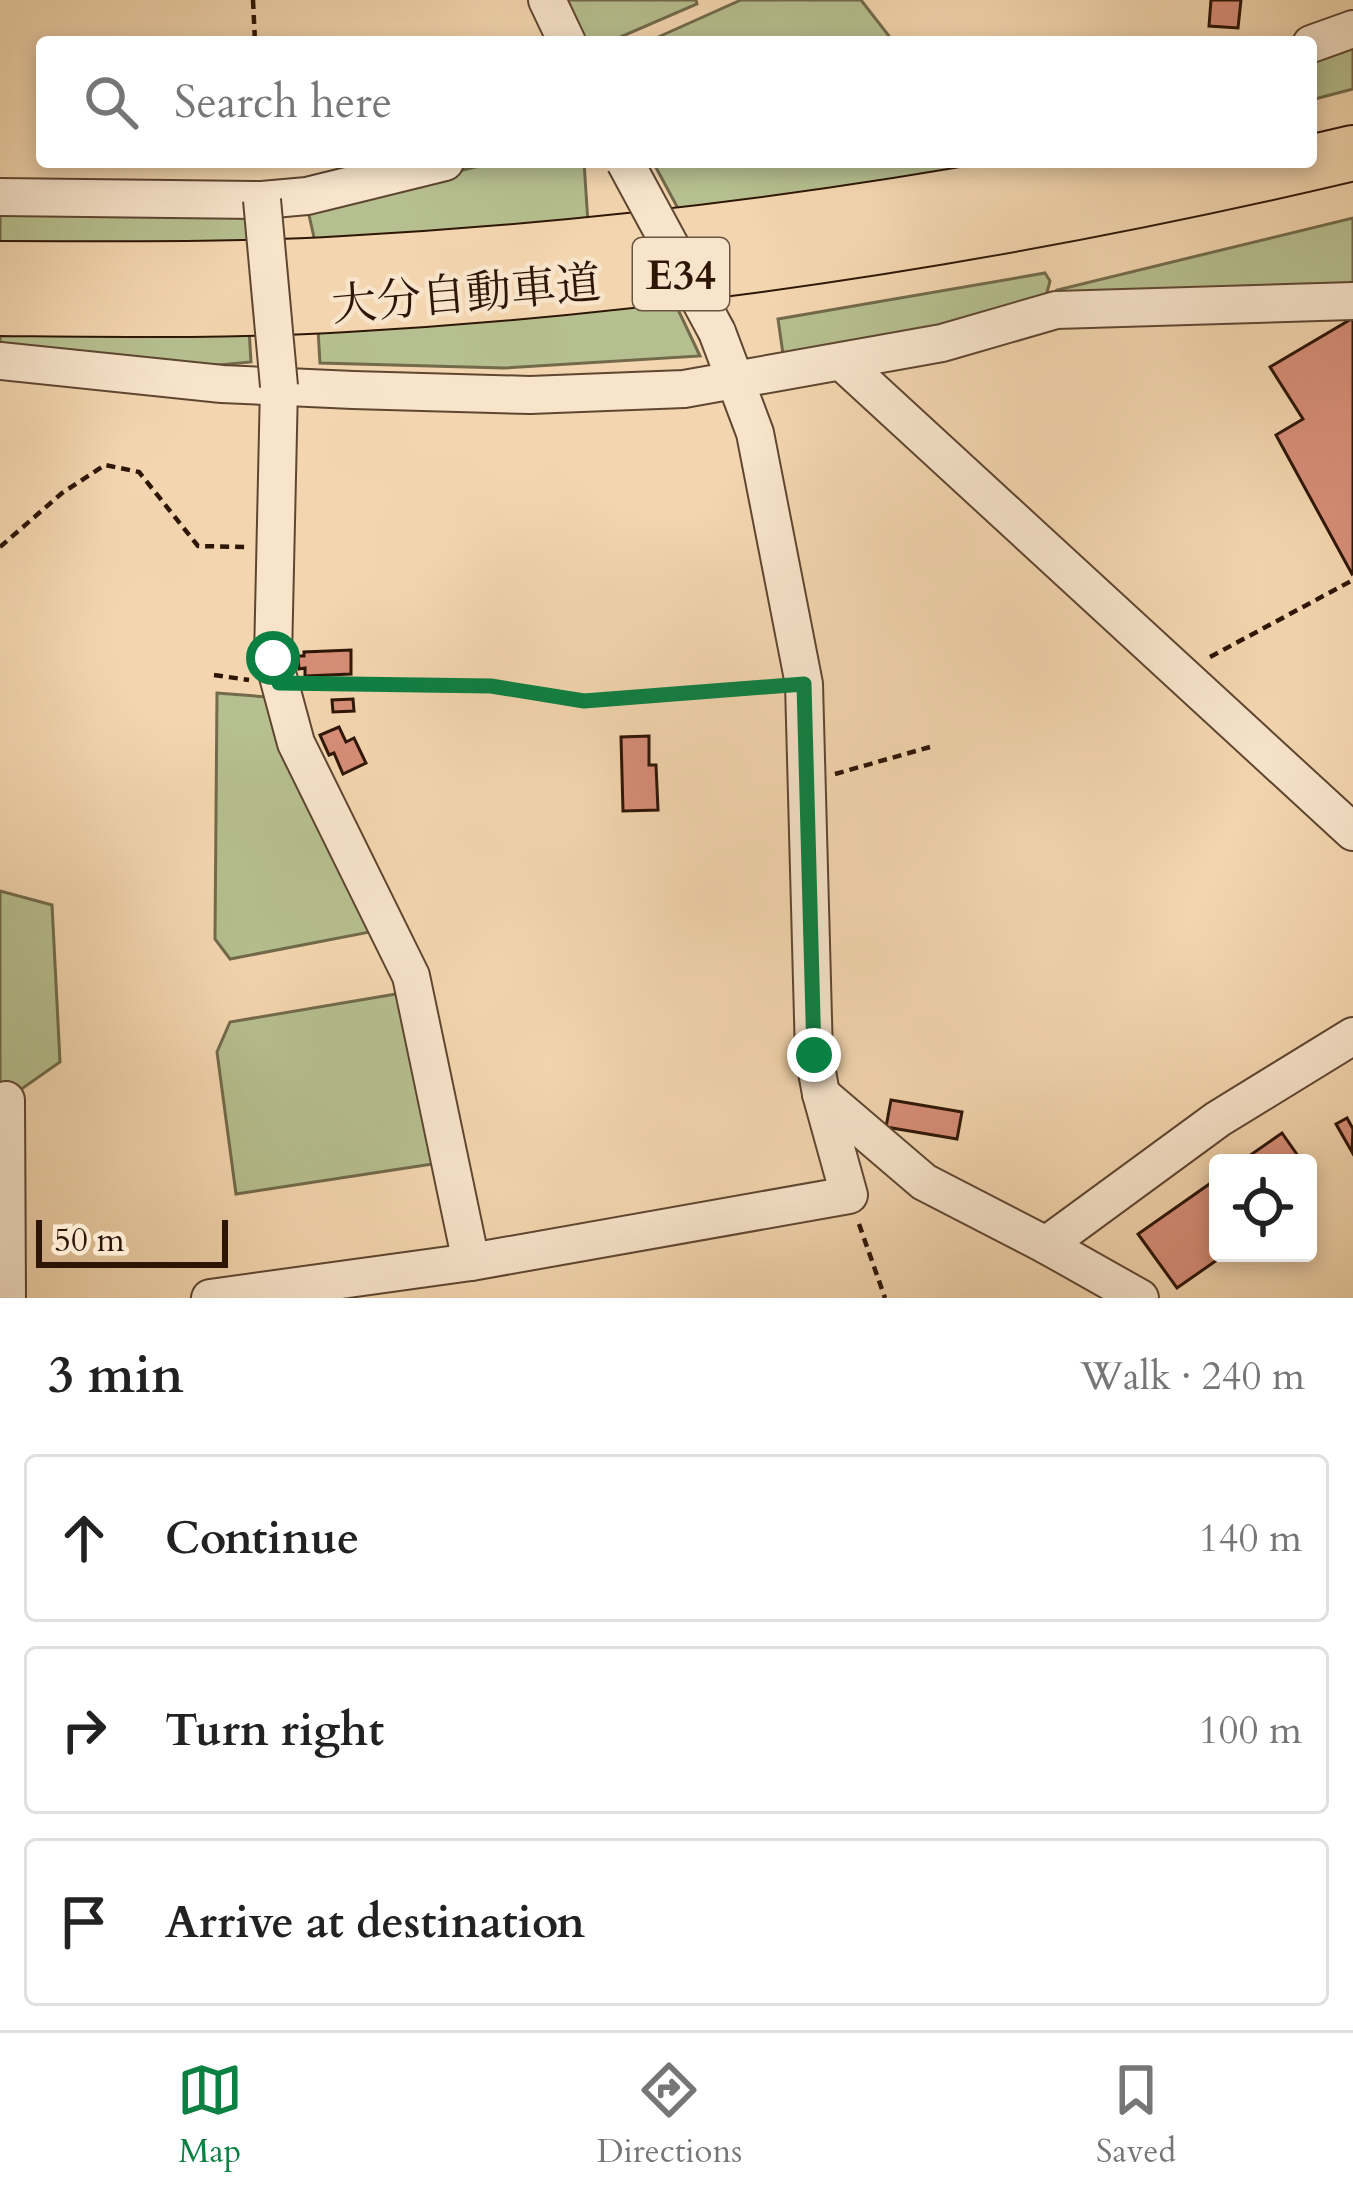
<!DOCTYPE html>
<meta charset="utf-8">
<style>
body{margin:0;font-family:Cardo,"Noto Serif JP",serif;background:#f2f2f2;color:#222}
.controls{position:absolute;right:36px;bottom:36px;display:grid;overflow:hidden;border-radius:12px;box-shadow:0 6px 18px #0003}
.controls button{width:108px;height:108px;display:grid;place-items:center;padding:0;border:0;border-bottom:3px solid #e0e0e0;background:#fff;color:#222;font:60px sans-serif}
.scale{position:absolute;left:36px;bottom:30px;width:192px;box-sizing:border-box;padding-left:12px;border:6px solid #2e1607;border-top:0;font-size:33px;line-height:42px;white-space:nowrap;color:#2e1607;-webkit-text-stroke:9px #f7e4cb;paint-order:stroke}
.stop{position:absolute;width:36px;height:36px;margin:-27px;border:9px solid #0b8043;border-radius:50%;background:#fff}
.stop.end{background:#0b8043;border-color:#fff;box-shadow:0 3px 12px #0008}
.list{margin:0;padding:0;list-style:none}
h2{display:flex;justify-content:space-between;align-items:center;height:156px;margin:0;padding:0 48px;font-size:51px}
h2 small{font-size:39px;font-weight:400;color:#767676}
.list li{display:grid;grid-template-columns:78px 1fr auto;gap:36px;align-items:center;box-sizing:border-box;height:168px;margin:0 24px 24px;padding:0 24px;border:3px solid #e0e0e0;border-radius:12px}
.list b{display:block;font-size:45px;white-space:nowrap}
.list em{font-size:39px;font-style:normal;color:#767676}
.icon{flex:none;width:66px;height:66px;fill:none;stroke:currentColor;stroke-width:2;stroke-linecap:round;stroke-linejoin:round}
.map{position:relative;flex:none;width:1353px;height:1298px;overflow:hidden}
.search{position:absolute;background:#fff;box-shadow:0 6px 18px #0003;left:36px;right:36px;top:36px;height:132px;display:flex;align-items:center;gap:30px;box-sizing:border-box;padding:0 42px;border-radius:12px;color:#767676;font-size:45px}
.sheet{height:732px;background:#fff}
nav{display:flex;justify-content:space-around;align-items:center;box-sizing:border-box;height:168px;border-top:3px solid #e0e0e0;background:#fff;font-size:33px;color:#767676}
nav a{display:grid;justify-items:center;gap:6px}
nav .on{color:#0b8043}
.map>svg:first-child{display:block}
.green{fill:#b6bf8f;stroke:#726a4b;stroke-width:3}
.building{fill:#d78e78;stroke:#2e1607;stroke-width:3}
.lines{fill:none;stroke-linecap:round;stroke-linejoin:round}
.minor-casing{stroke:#5f4631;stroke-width:40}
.highway-casing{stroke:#2e1607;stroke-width:58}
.path{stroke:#2e1607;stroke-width:4.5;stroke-dasharray:9 6;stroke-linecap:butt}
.minor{stroke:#f7e4cb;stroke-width:36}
.highway{stroke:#f3d6af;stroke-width:54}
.minor-bridge-casing{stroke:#5f4631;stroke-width:40;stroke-linecap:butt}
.minor-bridge{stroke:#f7e4cb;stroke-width:36}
.route{stroke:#0b8043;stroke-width:15}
.labels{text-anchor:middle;stroke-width:9;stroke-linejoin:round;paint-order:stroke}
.shield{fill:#f7e4cb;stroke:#6a5442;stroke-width:3}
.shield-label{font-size:42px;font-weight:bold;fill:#2e1607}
.street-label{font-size:45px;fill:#2e1607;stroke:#f7e4cb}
</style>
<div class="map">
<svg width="1353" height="1298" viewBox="0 0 1353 1298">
<rect width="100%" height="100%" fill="#f3d6af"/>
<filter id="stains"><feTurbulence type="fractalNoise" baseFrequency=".00167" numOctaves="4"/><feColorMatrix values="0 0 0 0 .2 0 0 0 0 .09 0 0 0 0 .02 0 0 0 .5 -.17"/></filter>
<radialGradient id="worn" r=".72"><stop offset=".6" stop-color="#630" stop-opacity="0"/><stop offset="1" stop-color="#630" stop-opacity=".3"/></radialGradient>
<g class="green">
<polygon points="557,0 696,0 697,4 609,42 576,42"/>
<polygon points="741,0 861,0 889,36 887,42 647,42"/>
<polygon points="1353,34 1353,89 1311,100 1311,52"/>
<polygon points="497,162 584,162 588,223 315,242 307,206"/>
<polygon points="653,162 1035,162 681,214"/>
<polygon points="0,207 251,212 252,246 0,245"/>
<polygon points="1353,218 1353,281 1349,291 1061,304 1057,290"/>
<polygon points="1045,273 1050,281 1045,300 903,339 783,354 778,319"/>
<polygon points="674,301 700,356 504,368 320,363 318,330"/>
<polygon points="249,329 251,362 165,370 0,346 0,336"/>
<polygon points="217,693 267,697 370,932 230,959 215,939"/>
<polygon points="0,891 52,905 60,1062 0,1104"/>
<polygon points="402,993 439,1163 236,1194 217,1052 230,1022"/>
</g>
<g class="building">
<polygon points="1211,0 1241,0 1238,28 1209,26"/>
<polygon points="1353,318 1353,573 1352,574 1276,435 1303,419 1270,367"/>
<polygon points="351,650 351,674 305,676 305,668 299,669 298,656 304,656 304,652"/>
<polygon points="353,699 354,711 333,712 332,700"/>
<polygon points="339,727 346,742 354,738 366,763 343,774 334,753 329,755 320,735"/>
<polygon points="649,736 649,765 656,765 658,810 623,811 621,737"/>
<polygon points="891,1100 962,1112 957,1139 886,1127"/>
<polygon points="1347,1118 1353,1129 1352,1152 1336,1124"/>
<polygon points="1282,1133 1303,1163 1239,1163"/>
<polygon points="1218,1178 1218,1253 1227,1253 1177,1288 1138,1234"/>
</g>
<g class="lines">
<defs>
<g id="minor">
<polyline points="547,0 567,42"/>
<polyline points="1311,44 1353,29"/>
<polyline points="0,197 262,200 307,196 445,162"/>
<polyline points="0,361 222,384 353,390 530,395 684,389 942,343 1056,310 1353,301"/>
<polyline points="842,362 1353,832"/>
<polyline points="279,386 273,658 296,743 411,976 471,1262"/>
<polyline points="821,1094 924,1182 1046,1245 1140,1298"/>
<polyline points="6,1100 7,1298"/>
<polyline points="1046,1245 1218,1119 1353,1036"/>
<polyline points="210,1298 471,1262 849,1195 821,1094 814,1055 804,684 755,433 717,332"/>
</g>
<g id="highway">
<path d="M0 269C115 269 230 271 345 264 611 249 877 216 1138 162"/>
<path d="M0 308C115 309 231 311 346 304 686 285 1022 231 1353 153"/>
</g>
</defs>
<use href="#minor" class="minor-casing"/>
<use href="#highway" class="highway-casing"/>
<g class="path">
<polyline points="253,0 255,42"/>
<polyline points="0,547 62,493 105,465 139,472 198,546 247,547"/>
<polyline points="1210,657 1353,580"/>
<polyline points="214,675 249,680"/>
<polyline points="314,684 491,686 584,701 775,687"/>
<polyline points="835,774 930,747"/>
<polyline points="859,1224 885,1298"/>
</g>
<use href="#minor" class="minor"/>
<use href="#highway" class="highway"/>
<defs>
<g id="minor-bridge">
<polyline points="625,162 717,332"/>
<polyline points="262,200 279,386"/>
</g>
</defs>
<use href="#minor-bridge" class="minor-bridge-casing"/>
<use href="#minor-bridge" class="minor-bridge"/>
</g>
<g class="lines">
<polyline class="route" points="273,658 279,683 491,686 584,701 804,684 814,1055"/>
</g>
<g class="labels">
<rect class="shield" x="633" y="238" width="96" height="72" rx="9"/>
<g class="shield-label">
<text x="681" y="289">E34</text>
</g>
<g class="street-label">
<text transform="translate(466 293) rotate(-5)" y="16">大分自動車道</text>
</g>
</g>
<rect width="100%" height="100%" filter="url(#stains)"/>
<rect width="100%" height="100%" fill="url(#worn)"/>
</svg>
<div class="controls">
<button><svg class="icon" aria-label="locate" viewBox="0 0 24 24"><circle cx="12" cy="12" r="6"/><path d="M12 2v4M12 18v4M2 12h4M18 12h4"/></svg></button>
</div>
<div class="scale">50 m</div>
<div class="stop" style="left:273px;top:658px"></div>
<div class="stop end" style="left:814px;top:1055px"></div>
<div class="search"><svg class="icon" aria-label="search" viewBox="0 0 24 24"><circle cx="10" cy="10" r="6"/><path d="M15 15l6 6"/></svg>Search here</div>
</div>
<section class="sheet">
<h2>3 min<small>Walk · 240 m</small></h2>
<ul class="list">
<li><svg class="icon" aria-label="ahead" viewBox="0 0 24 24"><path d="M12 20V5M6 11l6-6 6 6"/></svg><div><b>Continue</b></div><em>140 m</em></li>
<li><svg class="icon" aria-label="right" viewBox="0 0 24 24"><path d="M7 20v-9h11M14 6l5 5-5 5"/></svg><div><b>Turn right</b></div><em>100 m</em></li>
<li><svg class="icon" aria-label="arrive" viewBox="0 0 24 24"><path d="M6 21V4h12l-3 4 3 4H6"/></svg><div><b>Arrive at destination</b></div></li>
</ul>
</section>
<nav>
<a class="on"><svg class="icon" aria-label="map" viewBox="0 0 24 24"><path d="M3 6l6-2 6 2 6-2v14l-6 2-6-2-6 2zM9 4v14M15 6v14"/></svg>Map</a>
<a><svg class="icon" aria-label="directions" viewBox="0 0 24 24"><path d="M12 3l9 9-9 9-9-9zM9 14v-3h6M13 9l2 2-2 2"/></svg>Directions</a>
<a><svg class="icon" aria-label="saved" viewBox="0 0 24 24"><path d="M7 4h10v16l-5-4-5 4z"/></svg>Saved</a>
</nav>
